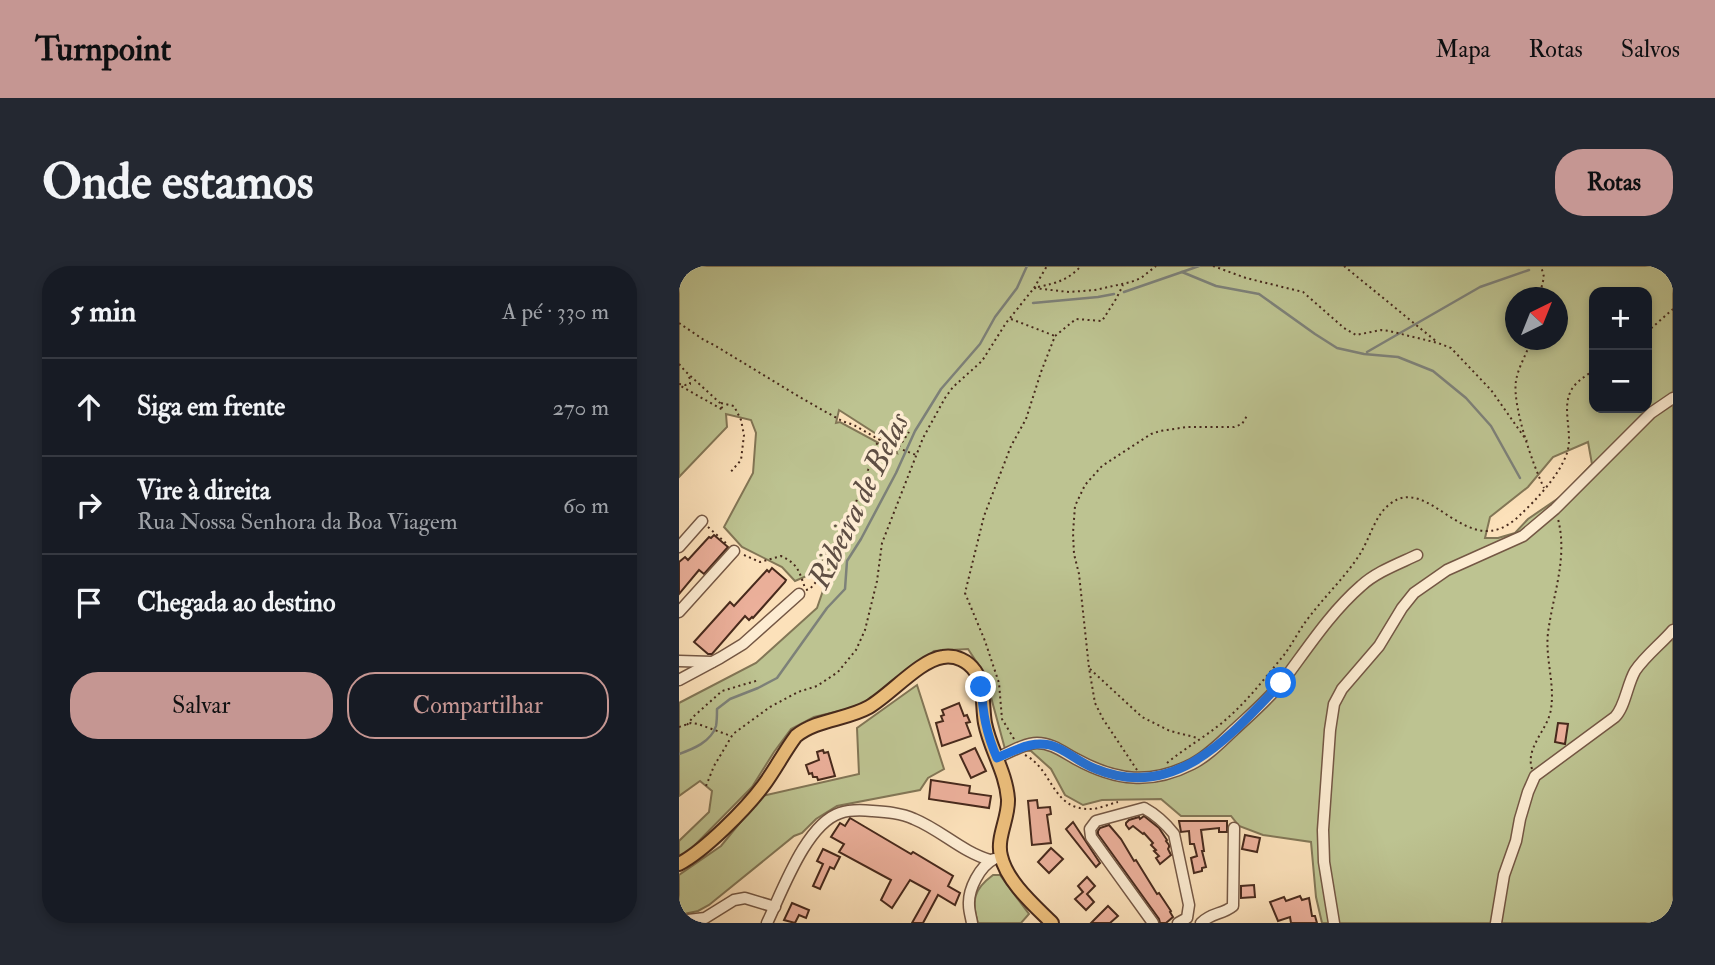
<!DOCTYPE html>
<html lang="pt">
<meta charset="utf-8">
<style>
body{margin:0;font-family:"IM FELL Double Pica",serif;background:#242831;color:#f1f3f6}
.controls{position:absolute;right:21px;top:21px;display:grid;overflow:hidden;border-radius:14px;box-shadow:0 4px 10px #0003}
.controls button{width:63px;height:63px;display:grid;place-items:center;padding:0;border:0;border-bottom:2px solid #363941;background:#171b24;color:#f1f3f6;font:35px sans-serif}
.compass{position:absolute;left:826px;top:21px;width:63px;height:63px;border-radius:50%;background:#171b24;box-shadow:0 4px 10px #0003;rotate:43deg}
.stop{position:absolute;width:21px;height:21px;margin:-16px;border:5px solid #1a73e8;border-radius:50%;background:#fff}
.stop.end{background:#1a73e8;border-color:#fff;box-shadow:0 2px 7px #0008}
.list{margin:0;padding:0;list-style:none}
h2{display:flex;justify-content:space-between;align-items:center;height:91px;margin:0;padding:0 28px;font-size:30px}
h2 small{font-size:23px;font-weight:400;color:#9ea1a6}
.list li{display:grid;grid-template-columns:46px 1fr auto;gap:21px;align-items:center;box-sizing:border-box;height:98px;padding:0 28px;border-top:2px solid #363941}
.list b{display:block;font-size:26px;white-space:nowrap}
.list p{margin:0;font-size:23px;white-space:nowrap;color:#9ea1a6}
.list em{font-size:23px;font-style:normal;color:#9ea1a6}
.actions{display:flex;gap:14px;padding:21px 28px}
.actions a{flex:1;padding:16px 0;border:2px solid #c59692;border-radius:28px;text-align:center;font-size:24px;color:#c59692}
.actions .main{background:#c59692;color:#111}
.icon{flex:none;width:38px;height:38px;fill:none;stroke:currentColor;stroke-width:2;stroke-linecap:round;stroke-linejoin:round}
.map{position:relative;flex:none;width:994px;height:657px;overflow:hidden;border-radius:28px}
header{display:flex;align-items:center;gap:42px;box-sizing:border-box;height:98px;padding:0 35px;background:#c59692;color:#111}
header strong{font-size:33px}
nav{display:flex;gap:38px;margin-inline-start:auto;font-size:24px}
.intro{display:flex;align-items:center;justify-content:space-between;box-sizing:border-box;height:168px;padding:0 42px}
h1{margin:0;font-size:49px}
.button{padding:18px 32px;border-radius:28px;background:#c59692;color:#111;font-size:24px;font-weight:700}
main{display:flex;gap:42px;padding:0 42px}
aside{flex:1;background:#171b24;border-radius:28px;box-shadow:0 4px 10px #0003}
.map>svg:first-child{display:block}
.green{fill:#bdc391;stroke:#827656;stroke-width:2;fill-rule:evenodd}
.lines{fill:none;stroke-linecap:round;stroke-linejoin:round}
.stream{stroke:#7d8179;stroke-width:2.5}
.building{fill:#ecb09b;stroke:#47291c;stroke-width:2}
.minor-casing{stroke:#745744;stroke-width:13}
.major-casing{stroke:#47291c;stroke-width:16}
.path{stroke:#47291c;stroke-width:2;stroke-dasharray:2 3.5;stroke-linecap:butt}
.minor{stroke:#fdecd2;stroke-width:10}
.major{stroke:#eec07d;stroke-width:12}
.route{stroke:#1a73e8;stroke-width:9}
.labels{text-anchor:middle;stroke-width:7;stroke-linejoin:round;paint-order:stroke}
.water-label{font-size:32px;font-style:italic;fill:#5e4e43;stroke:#fdecd2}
</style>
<header>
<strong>Turnpoint</strong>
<nav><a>Mapa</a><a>Rotas</a><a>Salvos</a></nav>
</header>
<div class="intro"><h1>Onde estamos</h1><a class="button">Rotas</a></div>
<main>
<aside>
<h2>5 min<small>A pé · 330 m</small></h2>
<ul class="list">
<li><svg class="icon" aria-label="ahead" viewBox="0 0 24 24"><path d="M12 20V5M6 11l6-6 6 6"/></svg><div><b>Siga em frente</b></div><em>270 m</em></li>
<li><svg class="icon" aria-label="right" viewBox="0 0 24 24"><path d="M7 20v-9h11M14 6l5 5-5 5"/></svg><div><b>Vire à direita</b><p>Rua Nossa Senhora da Boa Viagem</p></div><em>60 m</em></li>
<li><svg class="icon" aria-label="arrive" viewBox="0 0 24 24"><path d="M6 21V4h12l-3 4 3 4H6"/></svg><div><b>Chegada ao destino</b></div></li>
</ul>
<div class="actions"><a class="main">Salvar</a><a>Compartilhar</a></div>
</aside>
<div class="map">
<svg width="994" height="657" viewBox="0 0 994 657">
<rect width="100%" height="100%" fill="#fce1ba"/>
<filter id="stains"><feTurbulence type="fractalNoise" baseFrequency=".00286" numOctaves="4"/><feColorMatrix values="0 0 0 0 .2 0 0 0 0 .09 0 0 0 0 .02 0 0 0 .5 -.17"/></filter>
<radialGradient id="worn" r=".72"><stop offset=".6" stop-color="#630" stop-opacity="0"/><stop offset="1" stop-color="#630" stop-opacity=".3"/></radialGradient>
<g class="green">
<path d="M0 0H994V657H643L637 631 632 576 584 569 560 560 552 550H502L482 533 423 534 404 539 386 529 372 503 352 485 326 483 306 409 289 383 255 385 189 435 169 443 135 451 112 463 95 486 73 521 10 585 0 591V575L30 546 33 525 21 515 0 530V437L77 397 138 342 149 310 151 279 137 306 116 315 103 301 63 281 45 261 74 207 77 167 72 154 47 148 48 161 0 211ZM915 26H968V142H915ZM836 32H878V74H836ZM160 144 216 180 218 187 161 156 157 157ZM909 176 913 198 884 229 849 253 836 267 819 272H806L811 251 849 221 874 191Z"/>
<polygon points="238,419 265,503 249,512 241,524 158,540 137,553 123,567 115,570 30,639 19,645 0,649 0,609 42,580 83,530 180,508 178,462"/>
<path d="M314 609H321L350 648 342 657H299C292 634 295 623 314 609Z"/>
</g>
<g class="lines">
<g class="stream">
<polyline points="503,6 520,0"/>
<polyline points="445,26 503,6 537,20 580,28 636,68 658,82 685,88 719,91 754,105 787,132 812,160 841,212"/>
<polyline points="354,37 419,31 435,28"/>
<polyline points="688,86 801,21 850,4"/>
<path d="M0 488C14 483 32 476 37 460 38 455 38 448 38 443L51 433 79 422 98 412 148 342 166 323 168 295 182 273 217 207 236 165 262 123 301 78 316 51 338 22 348 0"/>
</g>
</g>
<g class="building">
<polygon points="35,269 49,281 25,308 20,304 0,328 0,296 6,291 9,294 30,271 32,272"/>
<polygon points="93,302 107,314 106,316 74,352 73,351 70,354 66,350 33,388 29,388 15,376 51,336 55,340 88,304 90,306"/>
<polygon points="280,437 285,450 288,449 291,456 287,457 292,470 263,480 257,457 264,455 262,450 265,449 263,444"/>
<polygon points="879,457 889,458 886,478 876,476"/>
<polygon points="296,482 307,505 292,512 281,489"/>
<polygon points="144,484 145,487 149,486 156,510 139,514 138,511 134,511 133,507 130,508 127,499 140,494 138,486"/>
<polygon points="252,514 291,520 290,527 312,530 310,542 250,533"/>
<polygon points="358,534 359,542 371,541 372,548 368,549 372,577 353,579 349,535"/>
<polygon points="465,550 480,562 488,574 487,575 490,579 490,581 489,583 492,589 481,598 477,592 480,590 475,585 477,584 472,579 474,577 465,567 464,568 454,560 450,563 447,559 447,557 450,554 460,551 461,553"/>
<polygon points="171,552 232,588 234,586 274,610 269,620 281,627 276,639 259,629 244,657 233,657 251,625 231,614 213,642 202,634 212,614 160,586 165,578 152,571 161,557 166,560"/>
<polygon points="500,555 548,555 548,566 540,566 540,562 522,564 525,585 523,585 527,601 523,602 523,605 515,607 512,592 518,590 515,578 511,578 510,565 502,566"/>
<polygon points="394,556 421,597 417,601 387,563"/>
<polygon points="430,559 442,573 455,595 457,594 478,628 480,627 492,645 491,646 494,651 487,657 481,657 480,653 419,568 419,565 421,562"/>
<polygon points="566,569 581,572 578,586 563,583"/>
<polygon points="372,582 384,593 370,607 359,596"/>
<polygon points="144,583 161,591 155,603 151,601 141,623 134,620 144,598 138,595"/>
<polygon points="408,611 416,620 408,628 415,636 407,644 396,633 404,626 399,620"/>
<polygon points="575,619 576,631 562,632 562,620"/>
<polygon points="621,630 623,634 630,632 633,650 636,650 638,657 612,657 611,651 599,655 591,636 605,631 607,635"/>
<polygon points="113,637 130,644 127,652 120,649 116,657 105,654"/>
<polygon points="429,640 439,650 431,657 412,657"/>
</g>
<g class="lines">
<defs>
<g id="minor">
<polyline points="0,281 23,255"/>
<polyline points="0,346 55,285"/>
<polyline points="0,395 33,396"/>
<polyline points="0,414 41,392 64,378 120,328"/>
<path d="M318 492C329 487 346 477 358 477 373 477 384 486 397 493 437 515 472 519 513 498 529 490 542 476 555 464 571 449 590 433 604 415 628 383 651 347 682 320 697 306 719 298 738 289"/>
<polyline points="0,655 26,652 55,634 66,632 96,641"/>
<path d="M88 657C103 626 127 558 161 547 170 544 183 544 193 545 207 546 222 547 235 553 262 564 283 586 311 594"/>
<path d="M293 657C292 651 290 645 290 639 289 623 301 600 315 593"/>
<path d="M474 657 412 571 411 563 417 555 465 542C476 548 487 558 495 568L510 639 508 652 499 657"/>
<path d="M522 657C533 646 543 649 554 640L555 562"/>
<polyline points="655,657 645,596 644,564 651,464 655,438 663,423 700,380 723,342 735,327 768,304 844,270 876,243 972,147 994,132"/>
<path d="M817 657 825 609 837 575 841 553 849 526 856 510 936 451C946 441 948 419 956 405 966 390 982 378 994 364"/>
</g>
<path id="major" d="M0 598C25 585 67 543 84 520 96 504 105 486 117 470 138 453 167 454 190 441 212 428 241 394 264 391 277 389 289 395 296 405 306 419 303 441 306 457 311 483 327 506 329 533 330 552 317 572 322 590 328 616 355 639 373 657"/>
</defs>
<use href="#minor" class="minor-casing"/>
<use href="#major" class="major-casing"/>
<g class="path">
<polyline points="534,0 567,12 624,26 665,62 677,69 702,64 710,65 759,77 772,82 812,124 848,175"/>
<polyline points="665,0 758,76"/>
<path d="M359 21C378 17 389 14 402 0"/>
<polyline points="355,22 368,0"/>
<polyline points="860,32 865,11 862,0"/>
<polyline points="332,53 376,70"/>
<polyline points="0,57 25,74 35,79 124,133 163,155 175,159 201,174"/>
<polyline points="968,66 994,43"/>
<path d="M852 74C848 88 839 101 837 115 833 140 854 199 865 222"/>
<polyline points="0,98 6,105 41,137 44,144 0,119"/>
<polyline points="0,118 6,119 11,118 11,113 9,109"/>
<polyline points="42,137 55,140 62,154 65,169 62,194 50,208"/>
<polyline points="220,181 230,166"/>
<polyline points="29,261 48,278"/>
<path d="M65 289 81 296 102 290C119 298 120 305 126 322"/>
<polyline points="127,324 131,323 142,310 158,271 167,263 189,204 197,179 201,174 217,184 219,182 237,189"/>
<polyline points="411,403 463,451 491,465 519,472"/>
<polyline points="8,459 14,451 43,425 80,414"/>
<polyline points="0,461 12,457 19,458 52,470"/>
<polyline points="335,473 323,453 320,417 306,375 286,327 305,250 332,180 347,153 362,106 376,70 397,53 423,55 437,33 444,19"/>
<path d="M346 489C375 504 372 544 412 543 420 543 430 538 439 536"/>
<path d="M488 497C506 482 526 471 544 456 567 437 586 412 605 389 614 377 621 362 631 350 647 329 667 310 681 288 691 272 696 249 711 238 751 206 788 300 840 250 857 234 880 210 888 187 895 166 880 139 895 120 900 114 908 109 915 104"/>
<path d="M853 503C846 481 869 464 872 443 876 417 866 392 869 367 874 328 889 292 879 253"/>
<polyline points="458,504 424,453 416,437 410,402 400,308 395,288 394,267 396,240 406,219 423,200 472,168 481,165 508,161 555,161 563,158 569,148"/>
<polyline points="27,520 35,500 54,468 91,441 119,426 138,420 159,406 177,384 186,364 198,315 203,277 244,172 266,132 274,121 303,95 327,57 355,22 390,26 416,24 452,16 462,12 477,0"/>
</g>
<use href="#minor" class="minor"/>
<use href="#major" class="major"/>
</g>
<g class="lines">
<path class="route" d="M302 421C304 447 307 467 318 492 338 483 358 472 379 482 392 488 403 498 417 503 497 536 552 469 602 417"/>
</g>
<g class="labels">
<g class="water-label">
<text transform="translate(179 234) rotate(-64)" y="11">Ribeira de Belas</text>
</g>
</g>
<rect width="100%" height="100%" filter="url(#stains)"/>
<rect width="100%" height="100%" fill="url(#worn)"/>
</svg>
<div class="controls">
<button>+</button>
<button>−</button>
</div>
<svg class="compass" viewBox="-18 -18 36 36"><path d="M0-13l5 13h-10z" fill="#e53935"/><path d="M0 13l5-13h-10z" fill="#9ea1a6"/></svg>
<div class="stop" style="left:602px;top:417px"></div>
<div class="stop end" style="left:302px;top:421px"></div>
</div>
</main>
